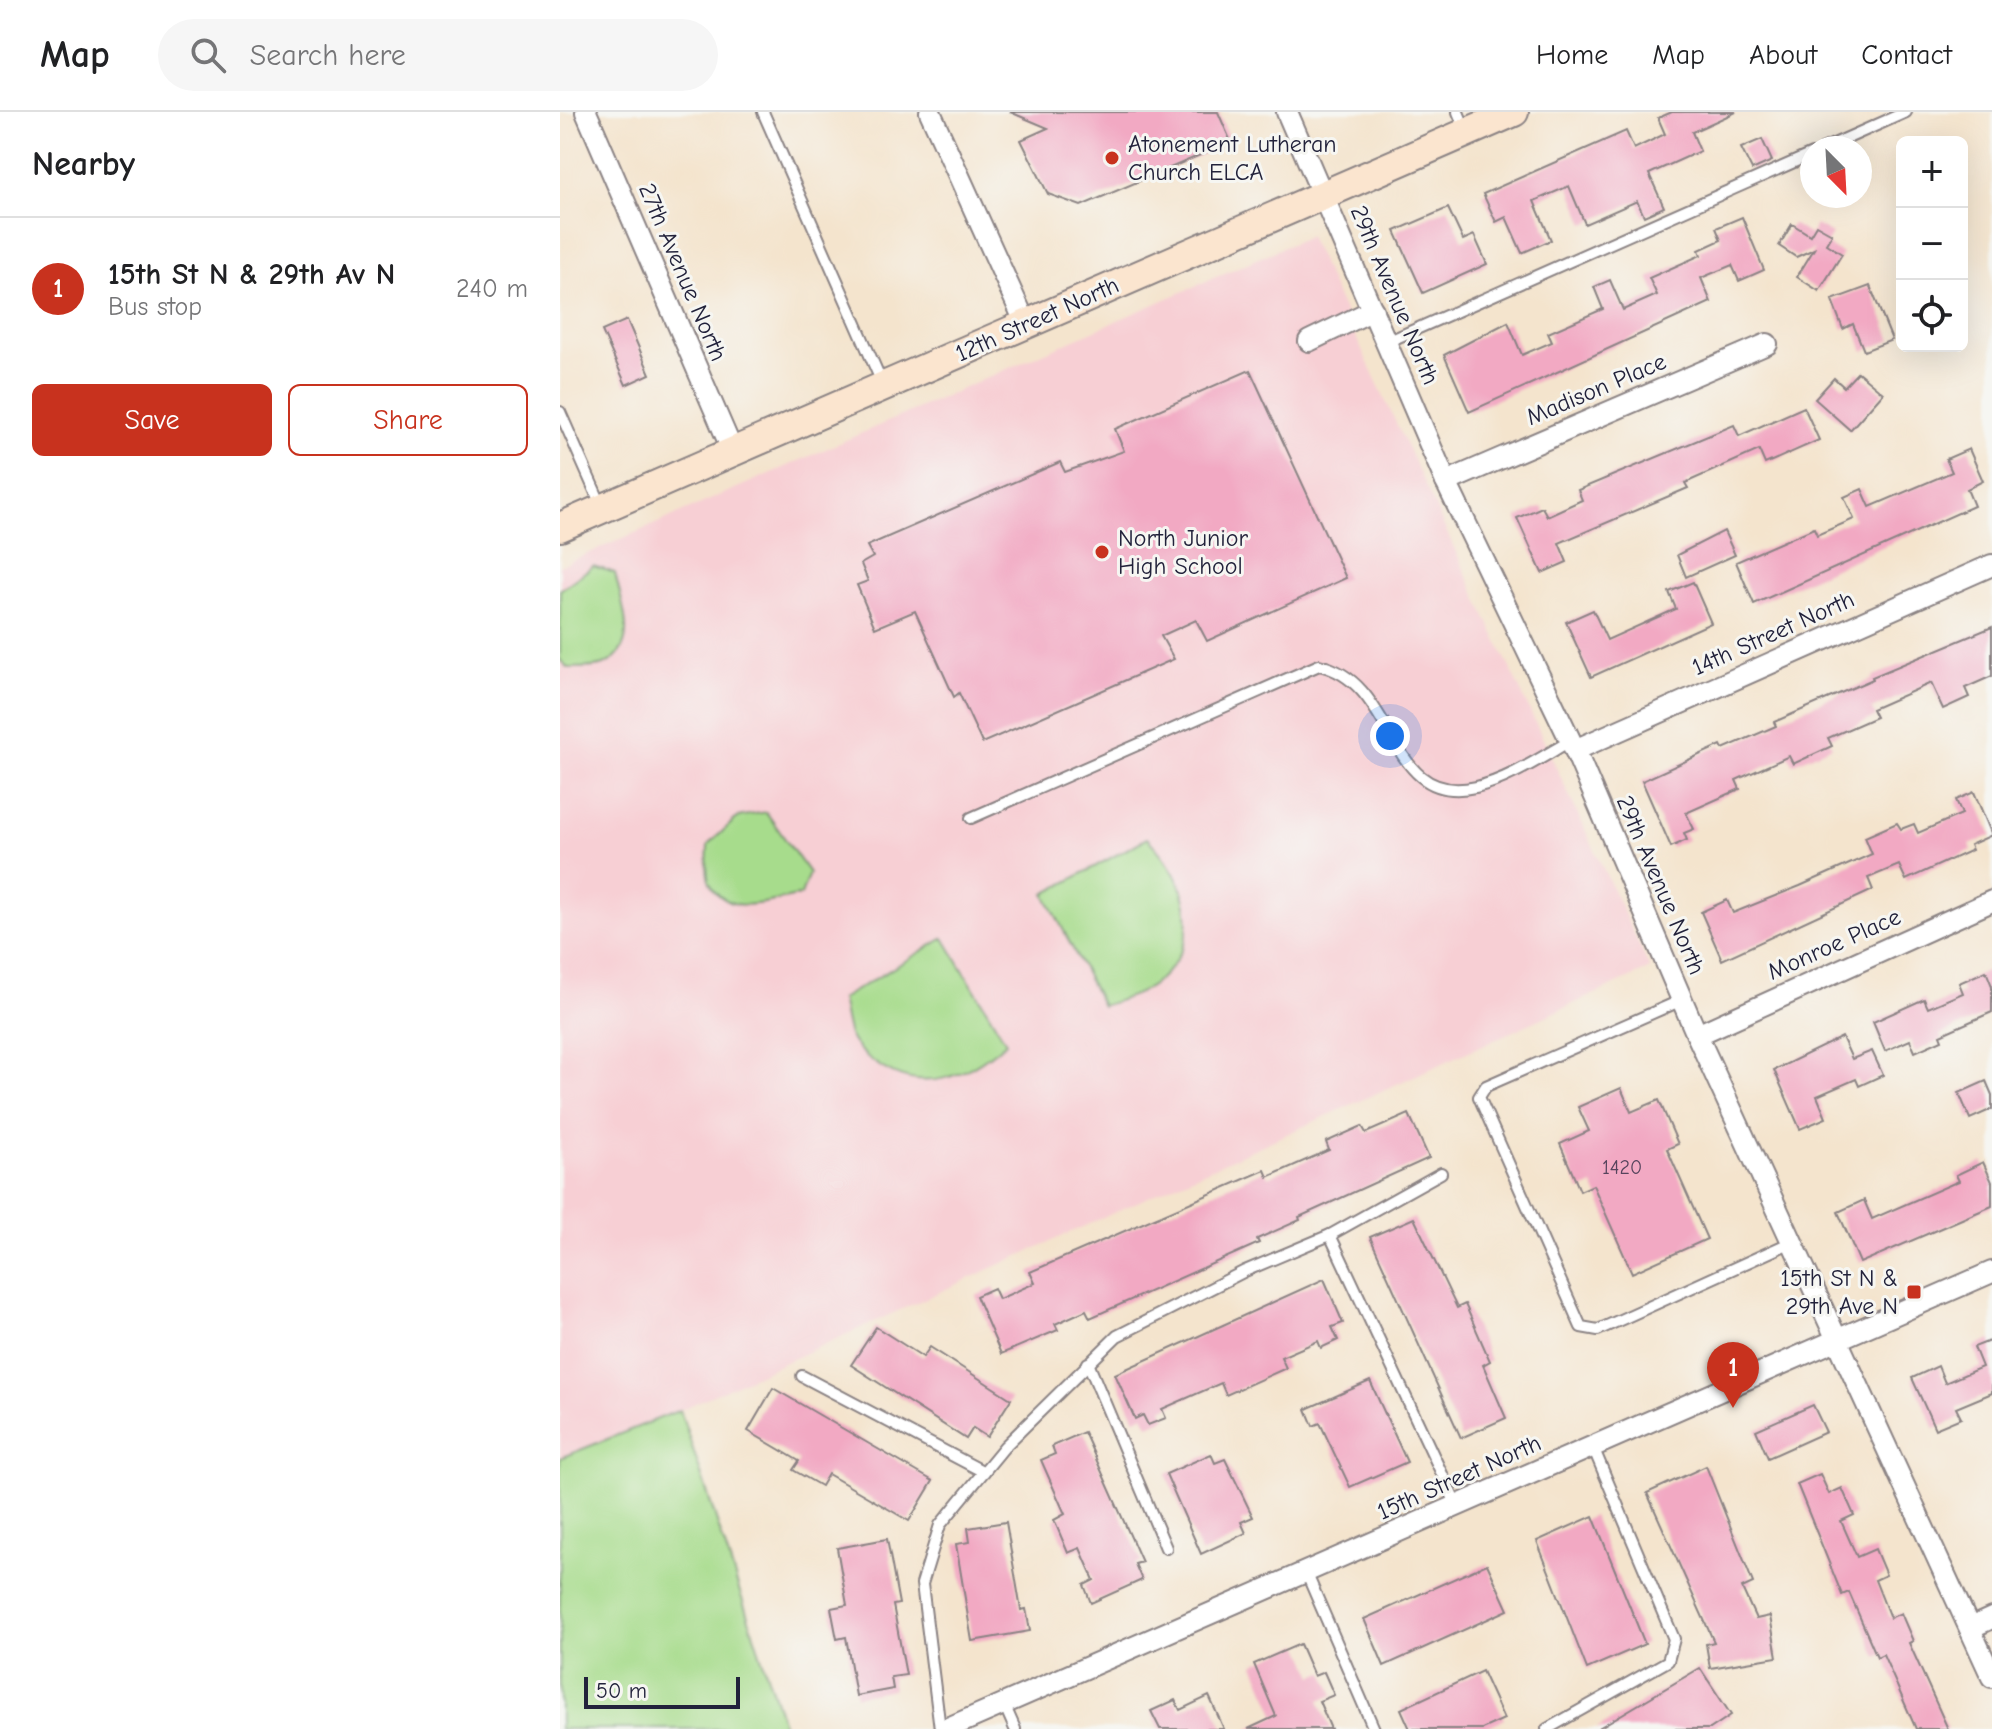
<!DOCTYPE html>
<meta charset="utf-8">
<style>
body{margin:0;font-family:"Comic Neue",sans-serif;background:#f6f6f6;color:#202124}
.controls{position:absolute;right:24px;top:24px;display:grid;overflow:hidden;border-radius:12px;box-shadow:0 8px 32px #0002}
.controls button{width:72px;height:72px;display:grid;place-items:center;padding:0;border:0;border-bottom:2px solid #e0e0e0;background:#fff;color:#202124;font:40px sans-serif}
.compass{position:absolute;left:1240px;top:24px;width:72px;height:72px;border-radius:50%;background:#fff;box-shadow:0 8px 32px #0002;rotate:156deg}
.scale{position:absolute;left:24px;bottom:20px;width:156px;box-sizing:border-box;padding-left:8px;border:4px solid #22223b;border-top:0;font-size:22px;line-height:28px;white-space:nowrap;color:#22223b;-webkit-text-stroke:6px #f6f6f2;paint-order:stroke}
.you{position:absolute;left:830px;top:624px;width:28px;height:28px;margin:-20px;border:6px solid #fff;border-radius:50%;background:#1a73e8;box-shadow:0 0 0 12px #1a73e833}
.badge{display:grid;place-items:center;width:52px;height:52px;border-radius:50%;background:#c8321e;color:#fff;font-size:26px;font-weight:700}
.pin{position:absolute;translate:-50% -66px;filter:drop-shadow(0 2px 4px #0008)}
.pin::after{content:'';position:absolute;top:42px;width:28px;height:24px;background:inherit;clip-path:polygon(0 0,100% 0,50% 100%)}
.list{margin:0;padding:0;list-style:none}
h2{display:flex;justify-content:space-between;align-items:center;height:104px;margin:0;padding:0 32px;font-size:34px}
h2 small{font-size:26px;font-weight:400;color:#757577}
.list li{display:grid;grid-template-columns:52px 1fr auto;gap:24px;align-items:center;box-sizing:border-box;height:144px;padding:0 32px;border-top:2px solid #e0e0e0}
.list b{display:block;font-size:30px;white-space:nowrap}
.list p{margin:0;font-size:26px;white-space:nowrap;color:#757577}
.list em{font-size:26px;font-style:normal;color:#757577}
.actions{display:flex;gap:16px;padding:24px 32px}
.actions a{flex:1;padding:18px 0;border:2px solid #c8321e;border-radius:12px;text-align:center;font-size:28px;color:#c8321e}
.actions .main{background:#c8321e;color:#fff}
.icon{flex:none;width:44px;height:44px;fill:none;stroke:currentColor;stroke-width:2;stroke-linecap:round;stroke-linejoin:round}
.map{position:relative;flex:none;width:1432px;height:1617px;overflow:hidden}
header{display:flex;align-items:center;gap:48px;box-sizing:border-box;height:112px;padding:0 40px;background:#fff;border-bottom:2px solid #e0e0e0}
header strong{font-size:38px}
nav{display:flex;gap:44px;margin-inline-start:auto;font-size:28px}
.search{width:560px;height:72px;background:#f6f6f6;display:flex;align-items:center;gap:20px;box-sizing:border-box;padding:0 28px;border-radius:44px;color:#757577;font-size:30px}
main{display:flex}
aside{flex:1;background:#fff}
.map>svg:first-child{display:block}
.built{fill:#f7cfd4}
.green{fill:#a7dc8c;stroke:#647f64;stroke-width:2}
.building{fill:#f2a9c3}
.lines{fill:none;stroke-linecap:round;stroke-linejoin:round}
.lane-casing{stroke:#8b8384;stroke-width:14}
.street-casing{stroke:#8b8384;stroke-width:24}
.secondary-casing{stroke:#8b8384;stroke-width:32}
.lane{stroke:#fff;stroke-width:10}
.street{stroke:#fff;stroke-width:20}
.secondary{stroke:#fbe5cf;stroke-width:28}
.poi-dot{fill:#c8321e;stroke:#f6f6f2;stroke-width:3}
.labels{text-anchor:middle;stroke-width:6;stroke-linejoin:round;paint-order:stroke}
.number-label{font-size:20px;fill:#56445d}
.poi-label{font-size:24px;fill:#22223b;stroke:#f6f6f2;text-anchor:start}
.street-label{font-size:24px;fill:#22223b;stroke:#f6f6f2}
</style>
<header>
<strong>Map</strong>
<div class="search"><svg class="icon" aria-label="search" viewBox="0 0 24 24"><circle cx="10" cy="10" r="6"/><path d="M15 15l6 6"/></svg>Search here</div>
<nav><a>Home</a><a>Map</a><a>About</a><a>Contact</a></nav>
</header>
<main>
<aside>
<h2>Nearby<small></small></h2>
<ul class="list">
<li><span class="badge">1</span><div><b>15th St N &amp; 29th Av N</b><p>Bus stop</p></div><em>240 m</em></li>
</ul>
<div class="actions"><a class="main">Save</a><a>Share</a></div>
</aside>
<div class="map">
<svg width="1432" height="1617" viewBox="0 0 1432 1617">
<rect width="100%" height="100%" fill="#f6f6f2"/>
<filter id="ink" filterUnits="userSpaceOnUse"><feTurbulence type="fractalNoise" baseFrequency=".0125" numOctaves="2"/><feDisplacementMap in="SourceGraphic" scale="16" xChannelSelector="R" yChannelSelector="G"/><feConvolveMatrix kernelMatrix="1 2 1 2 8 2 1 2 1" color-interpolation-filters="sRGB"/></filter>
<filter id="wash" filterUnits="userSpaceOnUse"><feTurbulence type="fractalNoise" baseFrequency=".006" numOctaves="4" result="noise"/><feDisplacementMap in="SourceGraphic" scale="32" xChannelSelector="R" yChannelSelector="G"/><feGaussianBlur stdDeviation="1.8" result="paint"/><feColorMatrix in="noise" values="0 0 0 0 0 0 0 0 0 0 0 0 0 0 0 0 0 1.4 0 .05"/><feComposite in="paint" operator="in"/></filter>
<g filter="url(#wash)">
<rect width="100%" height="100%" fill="#f4e4cd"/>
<polygon class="built" points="749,124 1090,857 120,1298 0,1346 0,454"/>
<g class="green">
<path d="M33 454 55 461C61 492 81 533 46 552 37 557 19 555 8 556L0 548V478Z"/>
<path d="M206 700 249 761 241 783C210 789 168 807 150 771 145 762 148 744 148 733L178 705Z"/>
<path d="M587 726C629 769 649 828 594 872 580 883 559 888 542 894L485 782Z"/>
<path d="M384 826 446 930C406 966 361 985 314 950 304 943 294 934 289 923 285 912 284 898 281 887Z"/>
<polygon points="120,1298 225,1617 0,1617 0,1346"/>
</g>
<g id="blocks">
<g class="building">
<polygon points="450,0 658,0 671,30 521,94 488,82 461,28 488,16"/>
<polygon points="1112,0 1176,0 1132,20 1140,39 1089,62 1104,95 1084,104 1077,89 1025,112 1009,74 974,89 991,128 962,141 946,105 936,110 923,82 1066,19 1074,37 1105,22 1098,6"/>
<polygon points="1202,27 1212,49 1192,58 1181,36"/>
<polygon points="888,96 903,128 914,123 927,152 863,181 835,119"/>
<polygon points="1182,105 1204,158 1179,169 1172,153 1141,166 1151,190 909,300 884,243 948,210 962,243 992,230 988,221 1043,197 1034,175 1050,168 1063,198 1097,183 1089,166 1141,143 1139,138 1161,128 1156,116"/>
<polygon points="1232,112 1250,123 1256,113 1272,122 1266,132 1282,142 1259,179 1237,165 1254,137 1236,145 1219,134"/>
<polygon points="1310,174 1332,228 1304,239 1293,212 1283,217 1272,188"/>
<polygon points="67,208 90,262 66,273 42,219"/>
<polygon points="690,258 786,466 647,529 636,508 601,524 614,547 422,631 399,581 394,585 355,499 315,516 297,473 308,469 301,452 313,445 307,434 500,350 505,360 564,339 555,317"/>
<polygon points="1298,260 1323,281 1290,318 1255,287 1274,266 1284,275"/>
<polygon points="1244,295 1259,328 1205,352 1199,338 1125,371 1128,376 999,431 1007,450 982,461 957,406 982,395 987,404 1022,388 1018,378 1174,313 1179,324"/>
<polygon points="1409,337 1423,369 1407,377 1414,394 1194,492 1176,450 1254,416 1257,423 1294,407 1284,385 1302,377 1310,395 1392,360 1386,347"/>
<polygon points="1164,419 1175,443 1126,465 1117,443"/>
<polygon points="1133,470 1151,511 1031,565 1006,510 1033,498 1047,528 1116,497 1109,480"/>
<polygon points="1432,515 1432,564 1405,576 1409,585 1383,597 1371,571 1312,597 1316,605 1268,626 1272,634 1233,652 1229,644 1176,668 1180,677 1126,701 1134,717 1124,721 1127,728 1111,735 1082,669 1161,633 1163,637 1216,614 1214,610 1313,567 1312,565"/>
<polygon points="1414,680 1432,723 1410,733 1412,738 1346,768 1339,753 1308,766 1313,778 1162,848 1141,800 1167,788 1173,801 1240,774 1312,742 1305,725 1337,711 1341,717 1354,712 1358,721 1402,702 1396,688"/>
<polygon points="1426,859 1432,874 1432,900 1380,923 1382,928 1355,940 1350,928 1325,939 1313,910 1364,887 1368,896 1403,881 1399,871"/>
<polygon points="1282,925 1292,947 1312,939 1323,963 1299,974 1296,967 1257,984 1266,1006 1240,1017 1214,958"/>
<polygon points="1426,969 1432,983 1432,997 1410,1007 1399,981"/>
<polygon points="1061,976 1071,1000 1099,988 1118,1032 1107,1037 1147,1127 1072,1161 1033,1073 1020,1079 1000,1032 1029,1019 1018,995"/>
<polygon points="849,1002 869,1046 739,1105 740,1108 697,1127 699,1131 530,1206 526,1198 495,1212 498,1218 441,1242 416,1184 434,1176 439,1187 475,1171 470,1160 705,1058 708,1065 769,1038 766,1030 802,1014 806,1021"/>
<polygon points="1423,1050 1432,1070 1432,1094 1300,1151 1278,1100 1304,1088 1312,1107 1399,1069 1396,1063"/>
<polygon points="854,1106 897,1196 905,1192 930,1249 923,1253 946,1306 901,1326 810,1125"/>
<polygon points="764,1167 783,1211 772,1215 778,1228 761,1236 758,1229 721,1245 726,1256 666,1283 661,1271 602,1297 606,1306 588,1313 583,1303 575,1307 555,1262"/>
<polygon points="316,1215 363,1245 370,1235 451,1287 427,1325 413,1316 406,1327 291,1253"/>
<polygon points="1432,1228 1432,1281 1396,1296 1401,1306 1375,1317 1352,1266 1378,1254 1385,1271 1422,1255 1414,1235"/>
<polygon points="810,1269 847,1350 790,1375 760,1311 753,1314 746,1297"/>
<polygon points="213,1276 373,1369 349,1409 268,1362 261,1374 233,1358 239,1349 188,1319"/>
<polygon points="1253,1293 1266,1320 1208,1346 1196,1318"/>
<polygon points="524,1320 582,1450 575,1452 582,1468 531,1491 524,1473 534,1468 520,1436 508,1441 494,1408 505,1402 481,1348 495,1342 492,1334"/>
<polygon points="651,1342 655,1351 665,1347 693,1405 681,1410 686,1421 641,1442 606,1362"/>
<polygon points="1146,1354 1193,1471 1182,1476 1196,1507 1210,1504 1217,1545 1150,1556 1146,1532 1154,1530 1087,1381"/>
<polygon points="1260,1362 1269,1382 1282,1376 1294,1403 1281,1409 1297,1445 1315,1437 1326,1463 1315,1468 1330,1506 1341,1501 1353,1529 1349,1531 1388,1617 1356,1617 1323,1542 1317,1545 1289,1480 1282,1483 1237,1372"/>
<polygon points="1033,1404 1085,1532 1027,1557 977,1429"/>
<polygon points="446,1410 461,1498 466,1497 470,1519 412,1529 396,1432 410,1430 408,1416"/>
<polygon points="327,1427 339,1492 333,1493 346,1563 331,1565 333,1577 296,1584 286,1525 277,1527 271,1496 287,1493 277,1436"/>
<polygon points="927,1452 948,1498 824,1554 804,1507"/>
<polygon points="740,1532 754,1564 764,1560 774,1583 759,1589 771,1617 688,1617 716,1604 694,1552"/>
<polygon points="1140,1556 1171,1603 1150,1617 1037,1617"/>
<polygon points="922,1559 944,1607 922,1617 850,1617 841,1597"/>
<polygon points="649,1584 664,1617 600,1617 591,1599 615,1588 620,1598"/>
</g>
</g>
</g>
<g filter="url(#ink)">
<use href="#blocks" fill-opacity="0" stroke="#8b8384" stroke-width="2"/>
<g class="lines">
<defs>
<g id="lane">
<polyline points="203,0 323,273"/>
<polyline points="898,0 906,19"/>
<polyline points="1265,36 1346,0"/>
<polyline points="827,230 1252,42"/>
<polyline points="0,300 42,395"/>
<path d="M411 706 759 553C840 571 825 696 916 675 948 668 982 645 1010 629"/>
<polyline points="1122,888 926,974 919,985 1021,1215 1038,1218 1234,1129"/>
<polyline points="770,1123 897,1394"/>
<polyline points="528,1251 606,1436"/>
<polyline points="242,1264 424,1360"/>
<polyline points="746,1460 814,1617"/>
<polyline points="444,1592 455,1617"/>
<polyline points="380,1617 362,1472 380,1413 445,1334 557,1224 685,1159 770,1123 881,1061"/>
<polyline points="987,1617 1108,1549 1114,1527 1033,1335"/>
</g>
<g id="street">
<polyline points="26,0 173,340"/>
<polyline points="370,0 466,212"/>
<polyline points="727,0 886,370 1015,638 1137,923 1432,1565"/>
<polyline points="749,229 813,198"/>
<polyline points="886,370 1207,232"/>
<polyline points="1015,638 1432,453"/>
<polyline points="1137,923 1432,789"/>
<polyline points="1410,1516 1432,1506"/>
<polyline points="386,1617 1432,1160"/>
</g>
<polyline id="secondary" points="0,415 954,0"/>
</defs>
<use href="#lane" class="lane-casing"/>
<use href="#street" class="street-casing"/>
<use href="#secondary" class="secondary-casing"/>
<use href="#lane" class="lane"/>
<use href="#street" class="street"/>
<use href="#secondary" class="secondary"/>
</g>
</g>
<g class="poi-dot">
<circle cx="552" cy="46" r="8"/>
<circle cx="542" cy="440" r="8"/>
<rect x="1346" y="1172" width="16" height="16" rx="4"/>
</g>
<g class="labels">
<g class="number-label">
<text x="1062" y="1062">1420</text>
</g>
<g class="poi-label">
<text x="568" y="40">Atonement Lutheran<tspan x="568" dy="28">Church ELCA</tspan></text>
<text x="558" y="434">North Junior<tspan x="558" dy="28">High School</tspan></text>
<text x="1338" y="1174" text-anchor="end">15th St N &amp;<tspan x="1338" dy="28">29th Ave N</tspan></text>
</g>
<g class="street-label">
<text transform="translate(123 160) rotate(67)" y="8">27th Avenue North</text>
<text transform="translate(835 183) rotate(67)" y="8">29th Avenue North</text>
<text transform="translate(477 207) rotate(-24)" y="8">12th Street North</text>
<text transform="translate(1036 277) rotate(-23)" y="8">Madison Place</text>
<text transform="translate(1213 521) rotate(-24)" y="8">14th Street North</text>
<text transform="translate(1101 773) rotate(67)" y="8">29th Avenue North</text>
<text transform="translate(1274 832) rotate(-24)" y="8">Monroe Place</text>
<text transform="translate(899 1365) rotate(-24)" y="8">15th Street North</text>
</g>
</g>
</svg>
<div class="controls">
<button>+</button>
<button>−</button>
<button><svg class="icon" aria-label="locate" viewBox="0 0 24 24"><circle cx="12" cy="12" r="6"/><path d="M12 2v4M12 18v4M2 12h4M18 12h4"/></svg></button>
</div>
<svg class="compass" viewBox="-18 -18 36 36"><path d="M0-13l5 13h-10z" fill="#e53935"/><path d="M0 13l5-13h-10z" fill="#757577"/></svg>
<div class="scale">50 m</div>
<div class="you"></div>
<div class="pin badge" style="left:1173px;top:1296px">1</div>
</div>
</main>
